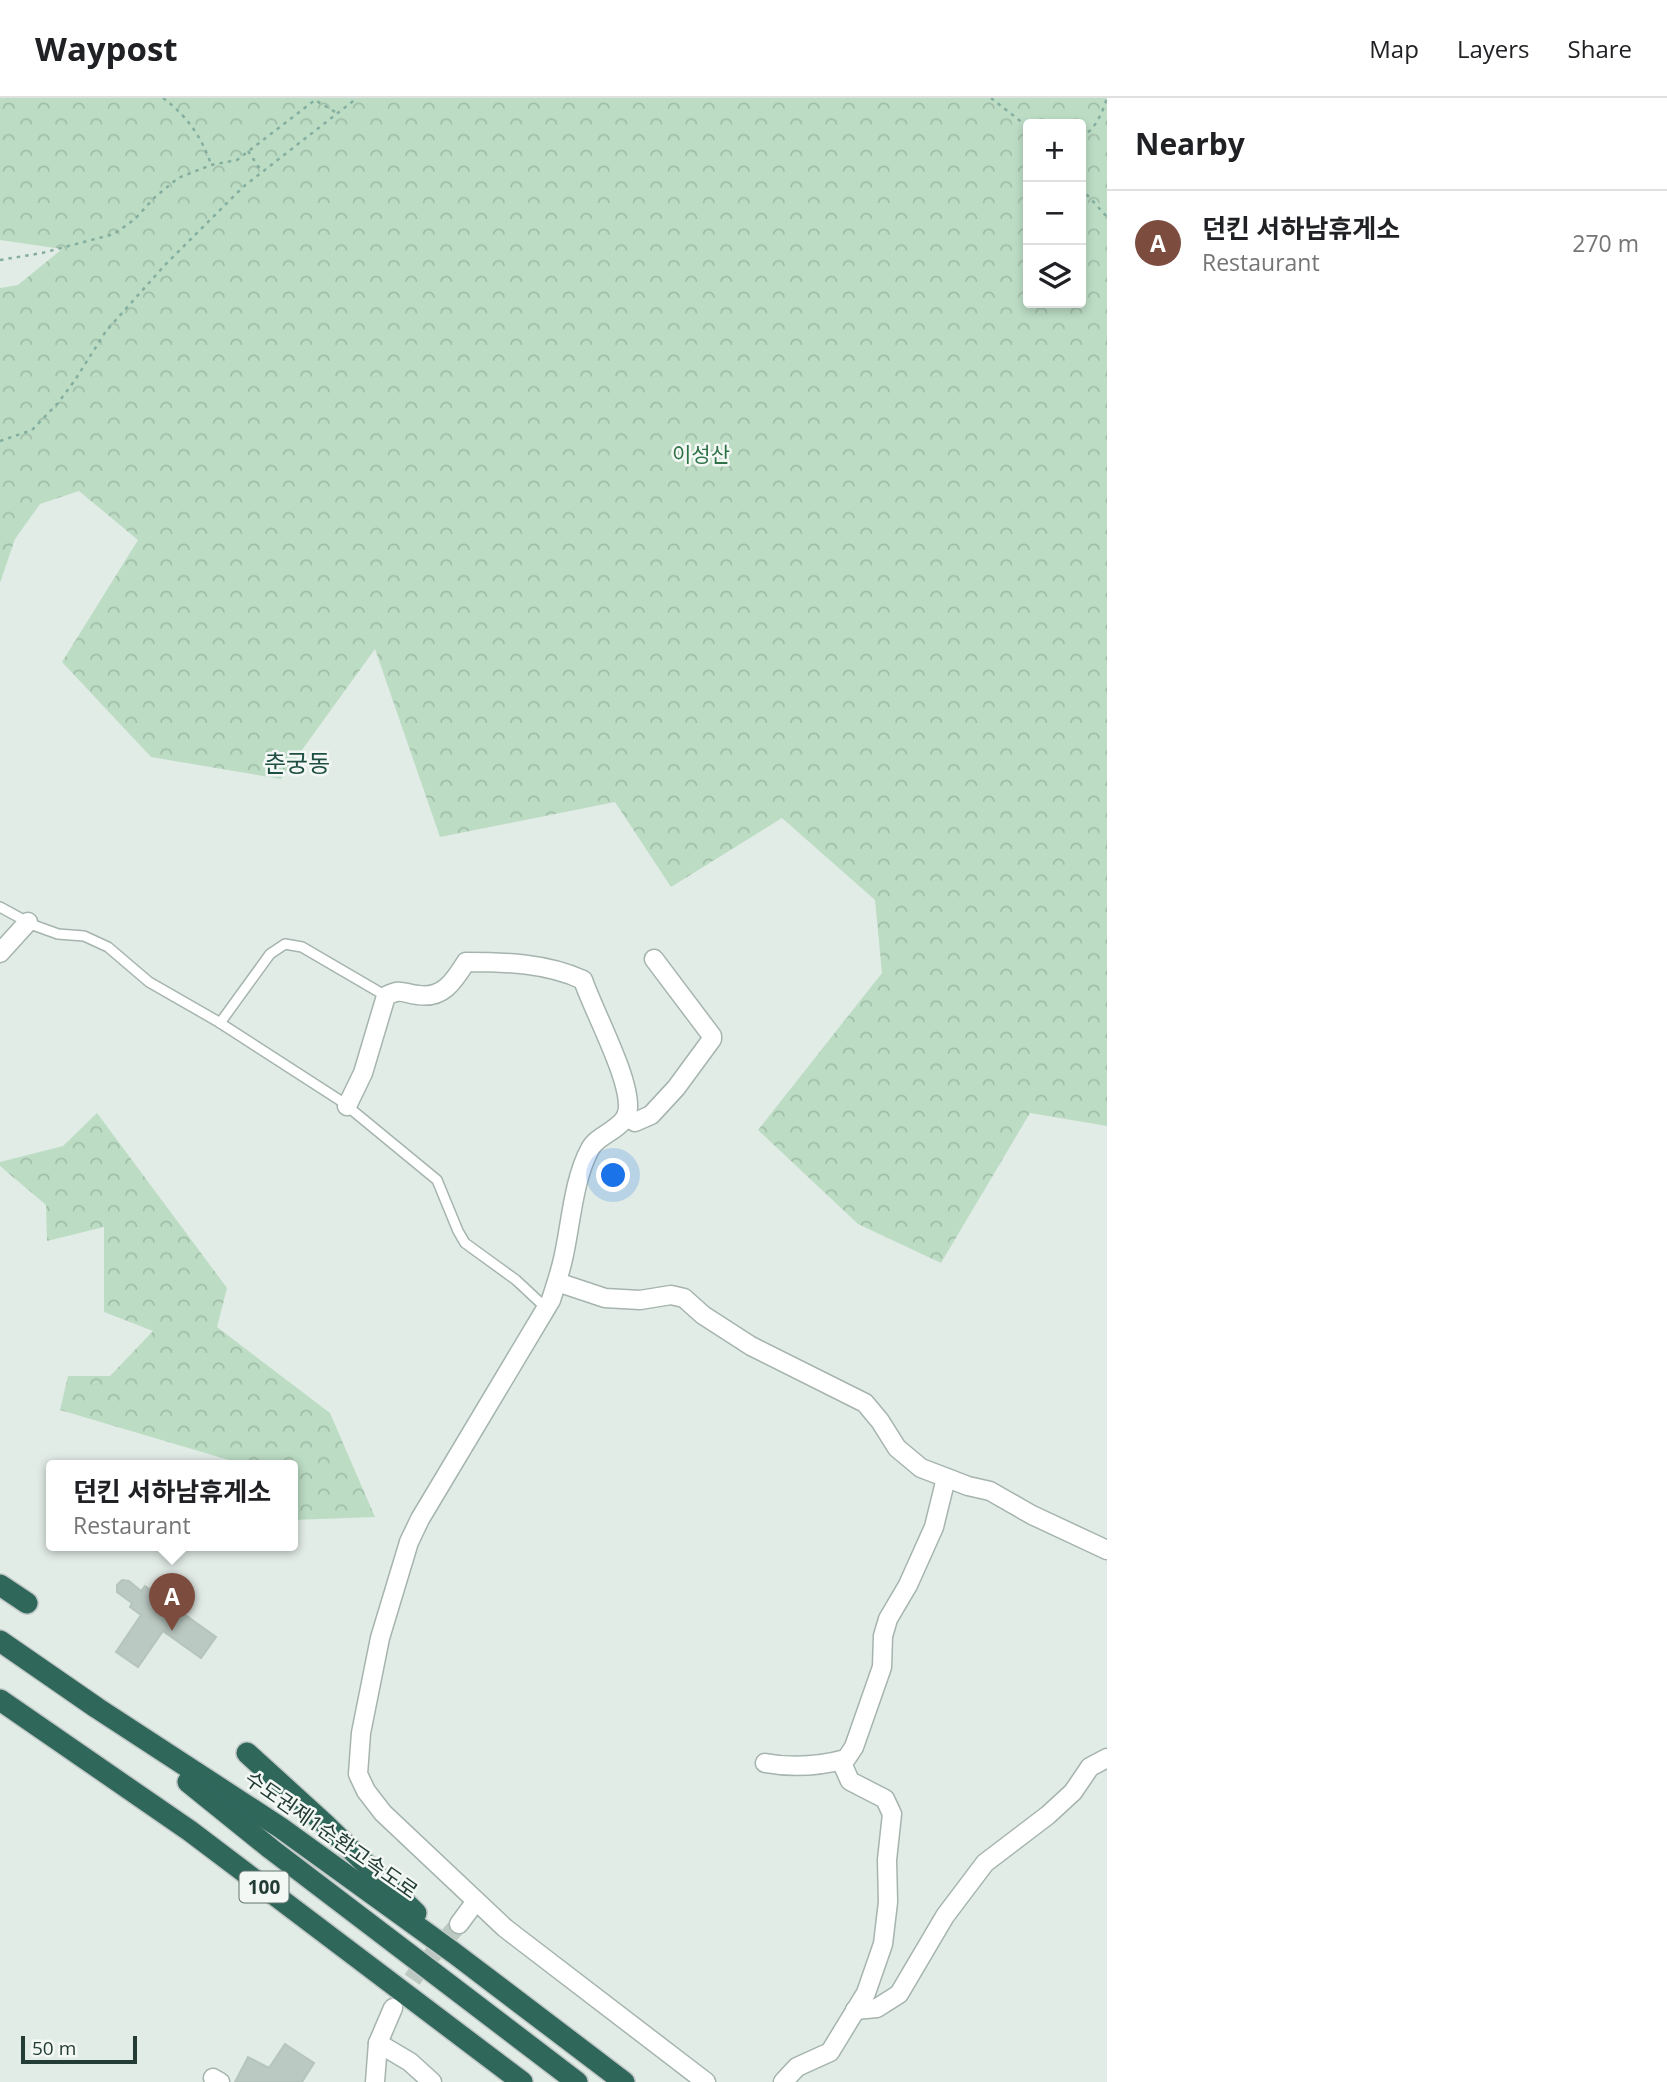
<!DOCTYPE html>
<meta charset="utf-8">
<style>
body{margin:0;font-family:"Open Sans","Noto Sans KR",sans-serif;background:#f6f6f6;color:#202124}
.controls{position:absolute;right:21px;top:21px;display:grid;overflow:hidden;border-radius:7px;box-shadow:0 4px 10px #0003}
.controls button{width:63px;height:63px;display:grid;place-items:center;padding:0;border:0;border-bottom:2px solid #e0e0e0;background:#fff;color:#202124;font:35px sans-serif}
.scale{position:absolute;left:21px;bottom:18px;width:116px;box-sizing:border-box;padding-left:7px;border:4px solid #233c35;border-top:0;font-size:19px;line-height:24px;white-space:nowrap;color:#233c35;-webkit-text-stroke:5px #f3f8f5;paint-order:stroke}
.you{position:absolute;left:614px;top:1078px;width:24px;height:24px;margin:-18px;border:5px solid #fff;border-radius:50%;background:#1a73e8;box-shadow:0 0 0 10px #1a73e833}
.badge{display:grid;place-items:center;width:46px;height:46px;border-radius:50%;background:#7c4c3f;color:#fff;font-size:23px;font-weight:700}
.pin{position:absolute;translate:-50% -58px;filter:drop-shadow(0 2px 4px #0008)}
.pin::after{content:'';position:absolute;top:37px;width:24px;height:21px;background:inherit;clip-path:polygon(0 0,100% 0,50% 100%)}
.popup{position:absolute;left:46px;top:1362px;width:252px;height:91px;box-sizing:border-box;display:grid;place-content:center;border-radius:7px;background:#fff;filter:drop-shadow(0 2px 5px #0005);font-size:23px;white-space:nowrap;color:#757577}
.popup b{font-size:26px;color:#202124}
.popup::after{content:'';position:absolute;left:50%;top:100%;margin-left:-14px;border:14px solid transparent;border-top-color:#fff}
.list{margin:0;padding:0;list-style:none}
h2{display:flex;justify-content:space-between;align-items:center;height:91px;margin:0;padding:0 28px;font-size:30px}
h2 small{font-size:23px;font-weight:400;color:#757577}
.list li{display:grid;grid-template-columns:46px 1fr auto;gap:21px;align-items:center;box-sizing:border-box;height:105px;padding:0 28px;border-top:2px solid #e0e0e0}
.list b{display:block;font-size:26px;white-space:nowrap}
.list p{margin:0;font-size:23px;white-space:nowrap;color:#757577}
.list em{font-size:23px;font-style:normal;color:#757577}
.icon{flex:none;width:38px;height:38px;fill:none;stroke:currentColor;stroke-width:2;stroke-linecap:round;stroke-linejoin:round}
.map{position:relative;flex:none;width:1107px;height:1984px;overflow:hidden}
header{display:flex;align-items:center;gap:42px;box-sizing:border-box;height:98px;padding:0 35px;background:#fff;border-bottom:2px solid #e0e0e0}
header strong{font-size:33px}
nav{display:flex;gap:38px;margin-inline-start:auto;font-size:24px}
main{display:flex}
aside{flex:1;background:#fff}
.map>svg:first-child{display:block}
.forest{fill:url(#forest-crowns);fill-rule:evenodd}
.building{fill:#bbc9c3;stroke:#b5c5be;stroke-width:2}
.lines{fill:none;stroke-linecap:round;stroke-linejoin:round}
.minor-tunnel{stroke:#bcc9c3;stroke-width:18;stroke-dasharray:18 9;stroke-linecap:butt}
.service-casing{stroke:#a5b4ae;stroke-width:12}
.minor-casing{stroke:#a5b4ae;stroke-width:21}
.motorway-casing{stroke:#c1c8c6;stroke-width:24}
.path{stroke:#84aea0;stroke-width:2.5;stroke-dasharray:3.5 5;stroke-linecap:butt}
.service{stroke:#fff;stroke-width:9}
.minor{stroke:#fff;stroke-width:18}
.motorway{stroke:#2f675b;stroke-width:21}
.labels{text-anchor:middle;stroke-width:5;stroke-linejoin:round;paint-order:stroke}
.shield{fill:#f3f8f5;stroke:#61746f;stroke-width:2}
.shield-label{font-size:19px;font-weight:bold;fill:#233c35}
.park-label{font-size:21px;fill:#2e7247;stroke:#f3f8f5}
.street-label{font-size:21px;fill:#233c35;stroke:#f3f8f5}
.quarter-label{font-size:24px;fill:#1f4e42;stroke:#f3f8f5}
</style>
<header>
<strong>Waypost</strong>
<nav><a>Map</a><a>Layers</a><a>Share</a></nav>
</header>
<main>
<div class="map">
<svg width="1107" height="1984" viewBox="0 0 1107 1984">
<defs>
<pattern id="forest-crowns" width="20" height="18" patternUnits="userSpaceOnUse" patternTransform="scale(1.75)"><rect width="20" height="18" fill="#bcdcc4"/><path d="M2 6a3 3 0 1 1 6 0M12 15a3 3 0 1 1 6 0" fill="none" stroke="#a1bea9"/></pattern>
</defs>
<rect width="100%" height="100%" fill="#e2ece7"/>
<g class="forest">
<path d="M0 0H1107V1028L1030 1015 941 1165 858 1126 758 1032 882 875 875 802 782 720 671 789 615 704 440 739 375 551 281 681 151 659 62 564 138 442 79 393 40 406 15 441 0 485V190L18 187 62 151 0 142ZM1028 26H1081V205H1028Z"/>
<polygon points="97,1015 227,1190 217,1229 330,1315 375,1419 293,1422 293,1367 232,1367 229,1362 60,1312 68,1278 110,1278 153,1233 104,1214 104,1129 47,1143 46,1107 0,1068 0,1064 63,1048"/>
</g>
<g class="building">
<polygon points="122,1482 129,1483 141,1493 145,1488 216,1539 201,1560 163,1533 138,1569 116,1554 141,1517 130,1509 132,1505 117,1494 117,1487"/>
<polygon points="285,1946 314,1965 302,1984 235,1984 248,1959 269,1970"/>
</g>
<g class="lines">
<polyline class="minor-tunnel" points="397,1904 416,1876 459,1826"/>
<defs>
<g id="service">
<polyline points="0,809 33,827 58,836 84,838 108,849 149,884 217,923 341,1003 437,1082 458,1133 465,1145 516,1182 546,1210"/>
<polyline points="220,925 270,856 285,846 302,849 386,898"/>
</g>
<g id="minor">
<polyline points="0,855 28,824"/>
<path d="M347 1008 363 975 386 898C401 890 402 895 418 897 443 901 454 883 466 864 505 864 547 865 583 882 594 914 629 978 628 1009 628 1031 598 1035 590 1051 573 1082 571 1127 563 1161 560 1175 555 1189 551 1202L420 1421 409 1444 380 1540 361 1635 358 1676 366 1693 383 1715 505 1830 706 1984"/>
<polyline points="626,1019 635,1024 651,1017 676,990 712,941 712,938 654,861"/>
<polyline points="557,1184 605,1200 640,1202 671,1197 684,1200 703,1217 751,1248 865,1305 880,1323 897,1350 921,1370 968,1388 990,1393 1032,1417 1107,1452"/>
<path d="M765 1665C792 1670 820 1668 846 1661L854 1649 882 1569 883 1538 888 1521 908 1487 934 1429 946 1380"/>
<polyline points="459,1826 476,1803"/>
<polyline points="855,1912 877,1910 899,1896 945,1818 985,1765 1048,1717 1073,1694 1090,1669 1107,1660"/>
<polyline points="378,1945 393,1910"/>
<polyline points="213,1980 220,1984"/>
<polyline points="375,1984 378,1945 410,1964 432,1984"/>
<polyline points="783,1984 797,1969 830,1954 866,1895 883,1846 888,1804 887,1762 892,1716 885,1701 850,1683 841,1663"/>
</g>
<g id="motorway">
<polyline points="0,1487 27,1505"/>
<polyline points="0,1543 97,1610 281,1730 454,1855 624,1984"/>
<polyline points="0,1602 190,1733 522,1984"/>
<polyline points="247,1655 325,1726 416,1815"/>
<polyline points="188,1684 271,1751 577,1984"/>
</g>
</defs>
<use href="#service" class="service-casing"/>
<use href="#minor" class="minor-casing"/>
<use href="#motorway" class="motorway-casing"/>
<g class="path">
<path d="M163 0C187 18 201 38 211 66"/>
<polyline points="991,0 1028,29"/>
<path d="M1081 39C1096 31 1102 15 1107 0"/>
<polyline points="248,53 262,74"/>
<polyline points="1081,90 1107,119"/>
<polyline points="0,162 42,155 114,136 135,121 154,100 178,80 211,67 237,62 315,2 337,15"/>
<polyline points="0,343 32,332 58,305 75,282 106,233 165,167 243,89 357,0"/>
</g>
<use href="#service" class="service"/>
<use href="#minor" class="minor"/>
<use href="#motorway" class="motorway"/>
</g>
<g class="labels">
<rect class="shield" x="239.5" y="1773.5" width="49" height="31" rx="5"/>
<g class="shield-label">
<text x="264" y="1796">100</text>
</g>
<g class="park-label">
<text x="701" y="364">이성산</text>
</g>
<g class="street-label">
<text transform="translate(331 1737) rotate(35)" y="7">수도권제1순환고속도로</text>
</g>
<g class="quarter-label">
<text x="297" y="674">춘궁동</text>
</g>
</g>
</svg>
<div class="controls">
<button>+</button>
<button>−</button>
<button><svg class="icon" aria-label="layers" viewBox="0 0 24 24"><path d="M12 4l9 5-9 5-9-5zM3 14l9 5 9-5"/></svg></button>
</div>
<div class="scale">50 m</div>
<div class="you"></div>
<div class="pin badge" style="left:172px;top:1533px">A</div>
<div class="popup"><b>던킨 서하남휴게소</b>Restaurant</div>
</div>
<aside>
<h2>Nearby<small></small></h2>
<ul class="list">
<li><span class="badge">A</span><div><b>던킨 서하남휴게소</b><p>Restaurant</p></div><em>270 m</em></li>
</ul>
</aside>
</main>
